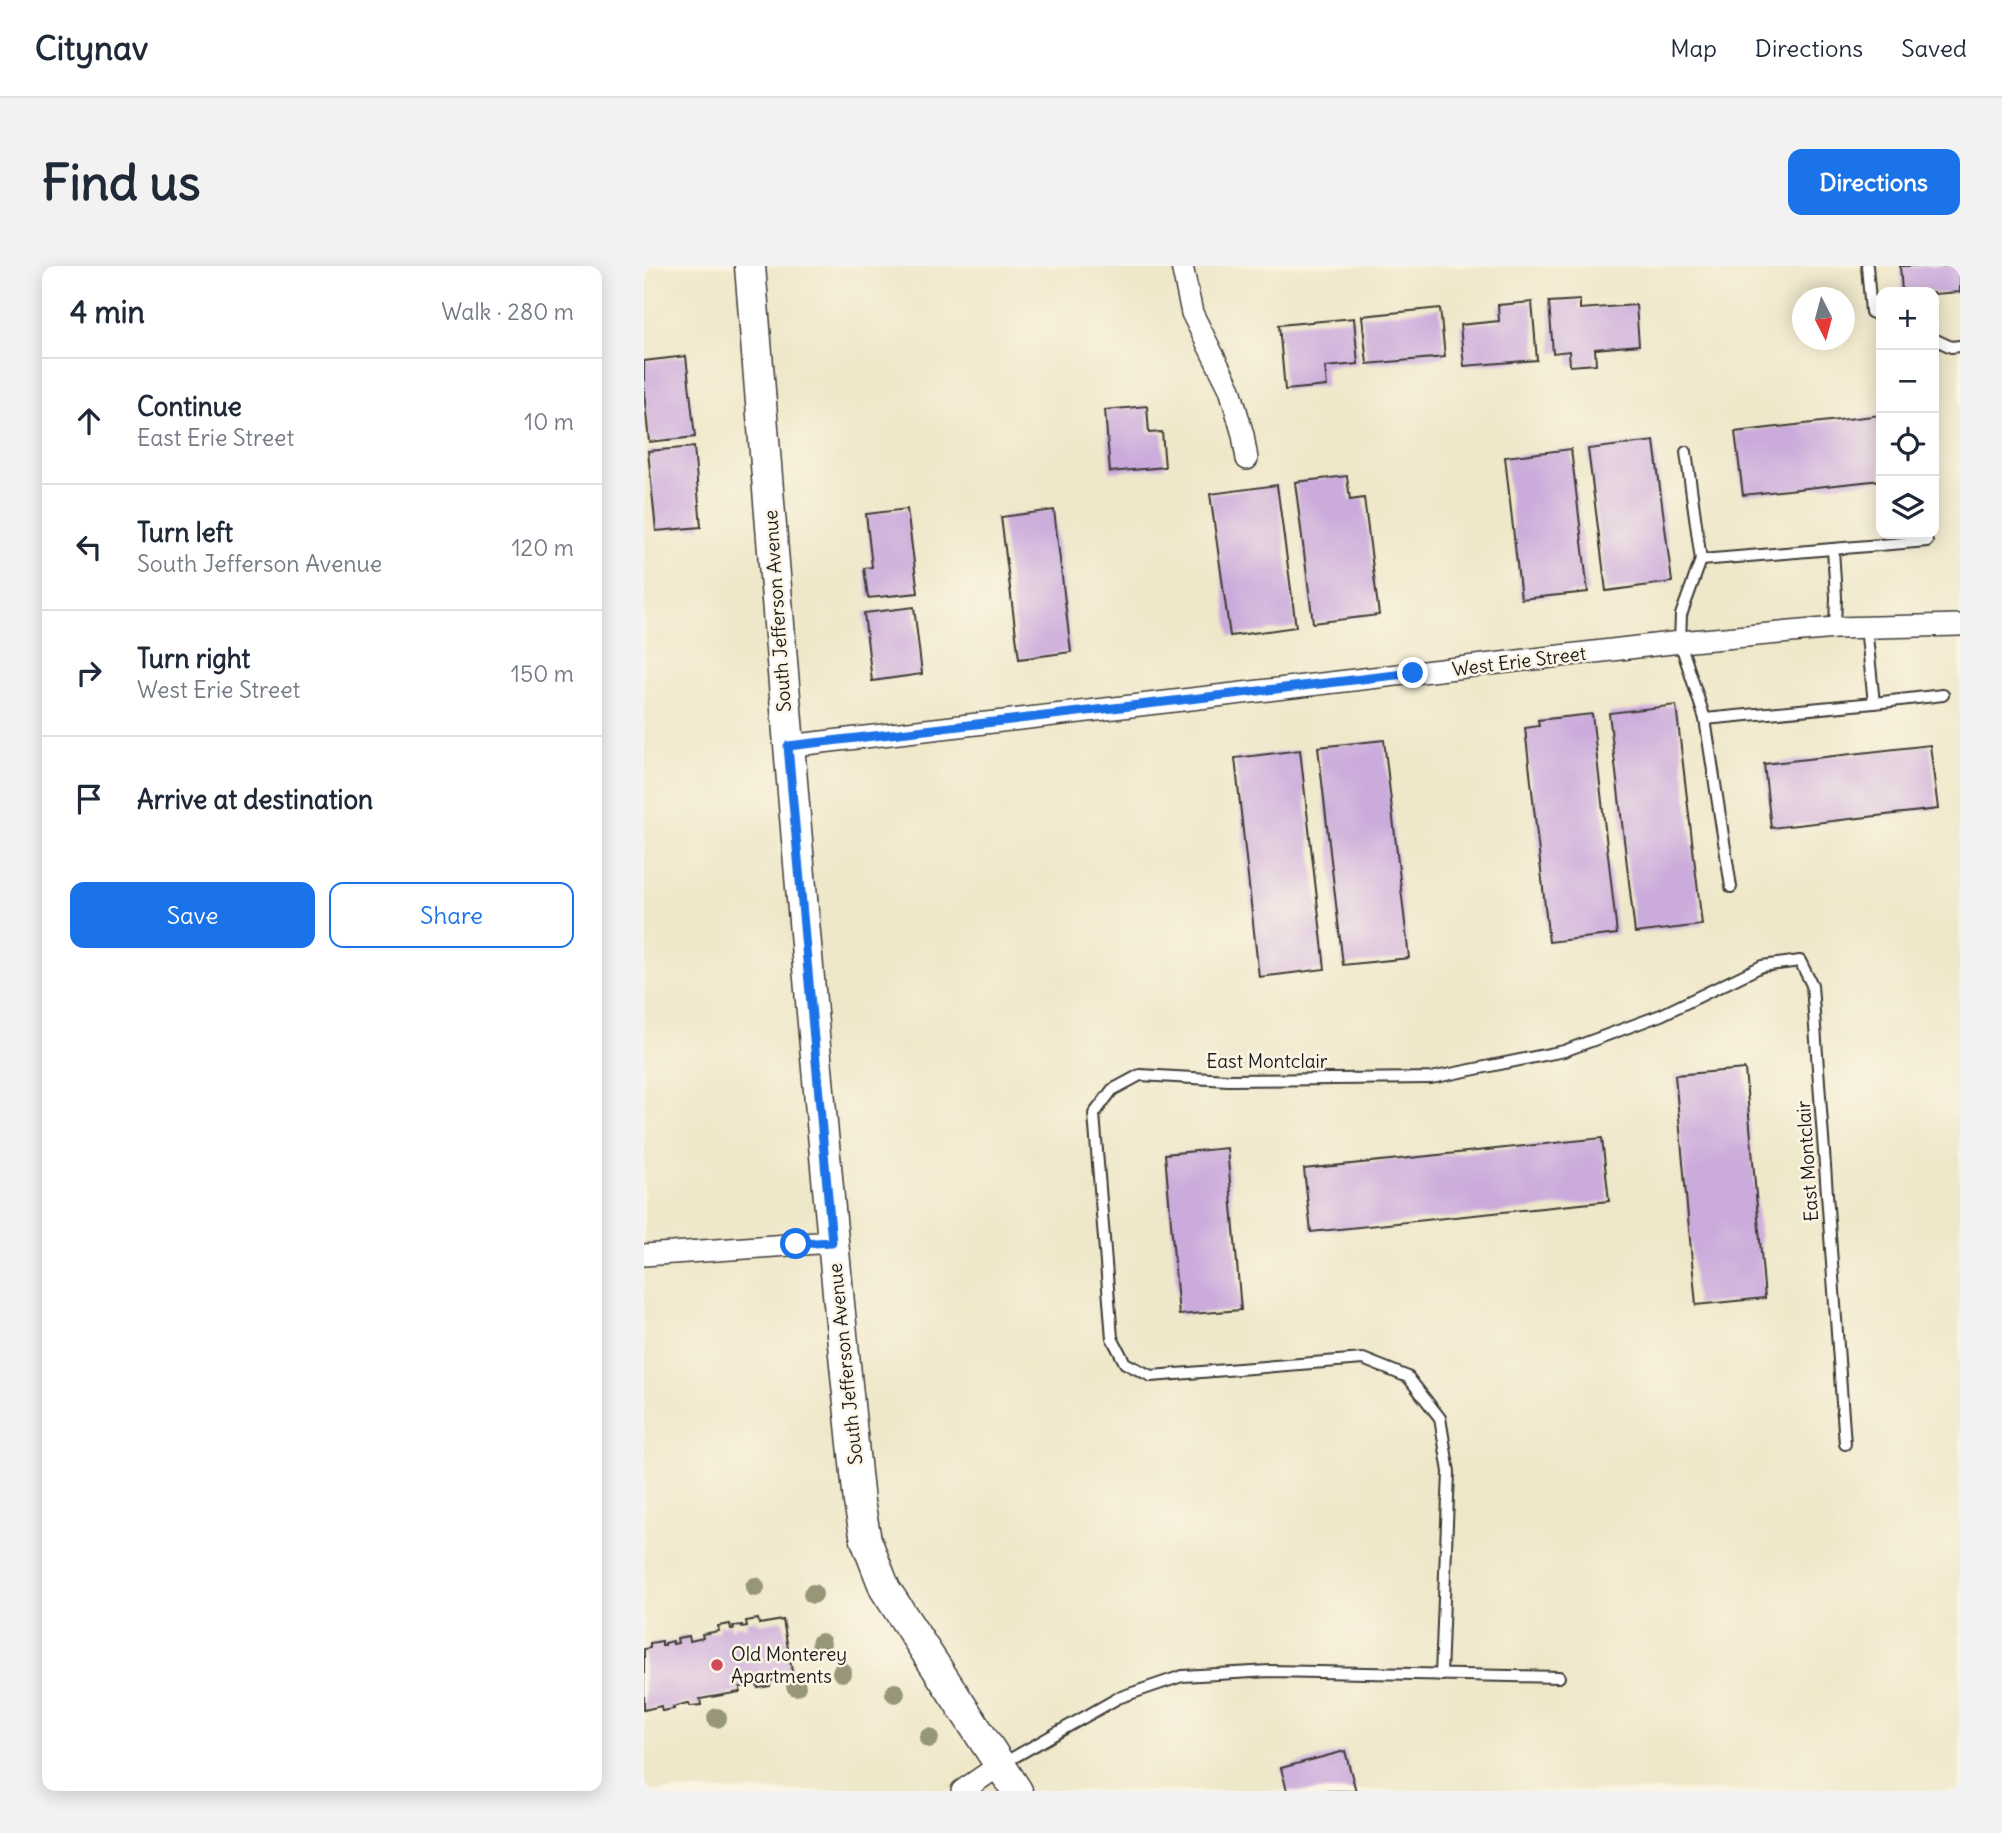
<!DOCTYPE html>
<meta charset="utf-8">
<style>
body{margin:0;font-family:Delius,sans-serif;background:#f2f2f3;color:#1f2937}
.controls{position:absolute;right:21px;top:21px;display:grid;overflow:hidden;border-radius:14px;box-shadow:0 4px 18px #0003}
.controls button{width:63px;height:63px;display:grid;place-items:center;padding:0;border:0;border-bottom:2px solid #e0e1e3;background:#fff;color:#1f2937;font:35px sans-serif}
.compass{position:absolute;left:1148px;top:21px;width:63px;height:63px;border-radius:50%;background:#fff;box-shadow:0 4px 18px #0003;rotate:174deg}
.stop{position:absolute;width:21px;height:21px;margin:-16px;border:5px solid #1a73e8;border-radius:50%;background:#fff}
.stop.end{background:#1a73e8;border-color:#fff;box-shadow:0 2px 7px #0008}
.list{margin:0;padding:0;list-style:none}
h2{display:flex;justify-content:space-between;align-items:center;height:91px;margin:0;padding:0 28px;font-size:30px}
h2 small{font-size:23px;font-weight:400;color:#747a83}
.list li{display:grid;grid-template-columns:46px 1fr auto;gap:21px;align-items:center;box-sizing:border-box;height:126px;padding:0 28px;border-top:2px solid #e0e1e3}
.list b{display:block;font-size:26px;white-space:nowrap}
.list p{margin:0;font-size:23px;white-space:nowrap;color:#747a83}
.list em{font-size:23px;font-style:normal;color:#747a83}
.actions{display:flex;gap:14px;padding:21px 28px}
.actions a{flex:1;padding:16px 0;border:2px solid #1a73e8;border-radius:14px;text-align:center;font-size:24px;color:#1a73e8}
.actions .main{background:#1a73e8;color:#fff}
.icon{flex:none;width:38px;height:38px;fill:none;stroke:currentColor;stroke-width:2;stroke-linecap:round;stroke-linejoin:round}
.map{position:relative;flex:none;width:1316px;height:1525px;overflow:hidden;border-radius:14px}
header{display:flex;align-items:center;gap:42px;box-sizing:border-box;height:98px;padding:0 35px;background:#fff;border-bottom:2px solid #e0e1e3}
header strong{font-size:33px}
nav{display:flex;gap:38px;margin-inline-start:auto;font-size:24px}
.intro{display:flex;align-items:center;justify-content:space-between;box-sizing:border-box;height:168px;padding:0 42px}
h1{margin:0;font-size:49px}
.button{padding:18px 32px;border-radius:14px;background:#1a73e8;color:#fff;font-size:24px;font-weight:700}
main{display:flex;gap:42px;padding:0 42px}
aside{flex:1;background:#fff;border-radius:14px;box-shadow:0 4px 18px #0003}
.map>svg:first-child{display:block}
.building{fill:#cbabdb}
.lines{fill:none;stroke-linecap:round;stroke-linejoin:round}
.lane-casing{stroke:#3c3a36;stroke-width:14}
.street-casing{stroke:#3c3a36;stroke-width:24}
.secondary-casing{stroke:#3c3a36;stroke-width:33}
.lane{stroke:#fff;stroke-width:10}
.street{stroke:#fff;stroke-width:21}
.secondary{stroke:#fff;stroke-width:30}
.tree{fill:#979679}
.route{stroke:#1a73e8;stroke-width:9}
.poi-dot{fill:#d1495b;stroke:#fcf5e5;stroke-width:2.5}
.labels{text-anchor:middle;stroke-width:5;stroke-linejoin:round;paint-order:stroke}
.street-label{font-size:19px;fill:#1c1c1c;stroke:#fcf5e5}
.poi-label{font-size:19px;fill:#1c1c1c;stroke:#fcf5e5;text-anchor:start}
</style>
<header>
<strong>Citynav</strong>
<nav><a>Map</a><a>Directions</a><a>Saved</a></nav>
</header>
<div class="intro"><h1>Find us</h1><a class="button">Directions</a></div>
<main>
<aside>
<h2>4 min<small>Walk · 280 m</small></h2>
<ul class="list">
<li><svg class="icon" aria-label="ahead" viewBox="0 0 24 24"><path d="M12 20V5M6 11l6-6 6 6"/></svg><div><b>Continue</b><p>East Erie Street</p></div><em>10 m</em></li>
<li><svg class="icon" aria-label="left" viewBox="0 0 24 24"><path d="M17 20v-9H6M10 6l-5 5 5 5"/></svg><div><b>Turn left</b><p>South Jefferson Avenue</p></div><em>120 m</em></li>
<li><svg class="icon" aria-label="right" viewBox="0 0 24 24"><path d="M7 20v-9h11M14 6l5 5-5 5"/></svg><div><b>Turn right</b><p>West Erie Street</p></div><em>150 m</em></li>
<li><svg class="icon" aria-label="arrive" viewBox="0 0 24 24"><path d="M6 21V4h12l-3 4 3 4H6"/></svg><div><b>Arrive at destination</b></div></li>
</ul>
<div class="actions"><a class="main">Save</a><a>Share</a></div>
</aside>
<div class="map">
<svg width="1316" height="1525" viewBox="0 0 1316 1525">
<rect width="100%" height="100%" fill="#fcf5e5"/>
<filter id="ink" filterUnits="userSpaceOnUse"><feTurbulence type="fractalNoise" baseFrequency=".0143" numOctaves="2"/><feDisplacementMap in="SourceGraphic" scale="14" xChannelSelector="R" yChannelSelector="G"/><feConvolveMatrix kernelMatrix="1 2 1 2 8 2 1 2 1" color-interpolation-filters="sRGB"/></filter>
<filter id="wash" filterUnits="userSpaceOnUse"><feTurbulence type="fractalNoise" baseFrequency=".00686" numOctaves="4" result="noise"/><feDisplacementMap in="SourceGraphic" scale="28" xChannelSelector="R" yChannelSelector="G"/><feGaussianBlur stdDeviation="1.57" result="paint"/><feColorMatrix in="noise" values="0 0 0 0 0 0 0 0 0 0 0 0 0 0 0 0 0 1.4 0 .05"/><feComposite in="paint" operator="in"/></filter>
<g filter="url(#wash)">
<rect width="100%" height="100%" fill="#efe7c9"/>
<g id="blocks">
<g class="building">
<polygon points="1256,0 1316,0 1316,26 1290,28 1290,26 1258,26"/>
<polygon points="936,34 936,43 992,39 995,79 951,83 952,98 926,100 925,85 909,87 905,36"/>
<polygon points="888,36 893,94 820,100 816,59 855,55 854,39"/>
<polygon points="796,42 801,91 723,98 718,50"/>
<polygon points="710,52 714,98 681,101 683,120 641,124 635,59"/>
<polygon points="42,90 51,171 5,176 0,126 0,95"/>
<polygon points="503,140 505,167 518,166 521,201 466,206 461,144"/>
<polygon points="1237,149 1237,214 1099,229 1091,166"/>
<polygon points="1010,175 1028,316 962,325 944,183"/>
<polygon points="50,181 57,261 12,265 4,185"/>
<polygon points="927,183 944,326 877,333 861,191"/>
<polygon points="703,210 706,234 720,232 735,349 669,357 651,216"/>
<polygon points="633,219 652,361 586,370 566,228"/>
<polygon points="263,243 274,327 224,332 220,302 228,301 222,248"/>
<polygon points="410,244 427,386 375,393 357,251"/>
<polygon points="270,341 278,408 228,415 220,347"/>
<polygon points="1032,439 1058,659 991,667 965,447"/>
<polygon points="948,448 973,668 905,676 881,462 895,460 894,454"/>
<polygon points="740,474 765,692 699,699 674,481"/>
<polygon points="1286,479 1294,543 1127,562 1120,498"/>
<polygon points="656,484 681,703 615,711 591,492"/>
<polygon points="1101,803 1121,1032 1052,1039 1031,809"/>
<polygon points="958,872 965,935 667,966 660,903"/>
<polygon points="583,882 597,1044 535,1049 521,888"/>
<polygon points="114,1353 115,1358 139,1354 149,1411 125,1415 126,1420 114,1422 113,1418 96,1421 96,1426 56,1433 57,1439 46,1440 45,1437 43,1437 29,1441 30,1443 18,1445 17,1440 0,1444 0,1383 6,1382 6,1377 18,1375 18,1379 21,1379 21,1377 29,1375 29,1378 34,1377 33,1372 45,1370 46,1375 59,1372 58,1368 75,1365 74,1360 86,1358 87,1363 90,1363 89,1360 98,1359 98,1361 103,1360 102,1355"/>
<polygon points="701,1485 712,1525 643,1525 637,1502"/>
</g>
</g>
</g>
<g filter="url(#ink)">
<use href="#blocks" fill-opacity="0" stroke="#3c3a36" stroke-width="2"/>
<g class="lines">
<defs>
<g id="lane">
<polyline points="1223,0 1227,46 1237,50"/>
<polyline points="1290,73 1307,81 1316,80"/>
<polyline points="1042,186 1057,294 1037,349 1036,376 1061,453 1087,621"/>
<polyline points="1189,283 1192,331 1191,362"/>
<polyline points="1057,294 1283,275"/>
<polyline points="1230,437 1299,429"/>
<polyline points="1061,453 1230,437 1222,361"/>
<polyline points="797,1409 805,1206 796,1152 764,1111 719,1093 507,1110 481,1097 468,1072 450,848 468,824 496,809 584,814 787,812 920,785 1017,749 1118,700 1156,695 1168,719 1201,1178"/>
<polyline points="358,1498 474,1432 538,1410 626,1405 915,1411"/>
</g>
<g id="street">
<polyline points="538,0 548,47 586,123 599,169 603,193"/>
<polyline points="144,480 1036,376 1191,362 1316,359"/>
<polyline points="0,989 188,976"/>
<polyline points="318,1525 356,1499"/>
</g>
<path id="secondary" d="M106 0C139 412 172 824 215 1236L222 1274 241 1323 373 1525"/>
</defs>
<use href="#lane" class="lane-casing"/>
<use href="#street" class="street-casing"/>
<use href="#secondary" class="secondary-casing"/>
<use href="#lane" class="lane"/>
<use href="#street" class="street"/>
<use href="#secondary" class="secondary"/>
</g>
<g class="tree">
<circle cx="111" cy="1321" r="10"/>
<circle cx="169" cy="1328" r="10"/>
<circle cx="177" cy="1377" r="10"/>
<circle cx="198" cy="1406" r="10"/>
<circle cx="152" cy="1420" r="10"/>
<circle cx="251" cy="1427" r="10"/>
<circle cx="73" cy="1452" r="10"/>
<circle cx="285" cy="1472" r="10"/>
</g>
</g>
<g class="lines" filter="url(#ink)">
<polyline class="route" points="152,978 188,976 144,480 769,407"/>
</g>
<circle class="poi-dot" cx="73" cy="1399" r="7"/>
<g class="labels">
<g class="street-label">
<text transform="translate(133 345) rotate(-94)" y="7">South Jefferson Avenue</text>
<text transform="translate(875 395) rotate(-7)" y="7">West Erie Street</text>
<text x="623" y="802">East Montclair</text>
<text transform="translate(1163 895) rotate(-94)" y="7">East Montclair</text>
<text transform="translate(201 1098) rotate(-96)" y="7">South Jefferson Avenue</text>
</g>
<g class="poi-label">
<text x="87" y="1395">Old Monterey<tspan x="87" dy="22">Apartments</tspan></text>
</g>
</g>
</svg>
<div class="controls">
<button>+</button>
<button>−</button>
<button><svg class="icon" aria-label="locate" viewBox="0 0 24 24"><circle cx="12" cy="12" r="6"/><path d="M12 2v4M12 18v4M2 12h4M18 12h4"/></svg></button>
<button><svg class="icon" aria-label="layers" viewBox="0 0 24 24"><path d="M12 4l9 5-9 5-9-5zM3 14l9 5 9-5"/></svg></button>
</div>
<svg class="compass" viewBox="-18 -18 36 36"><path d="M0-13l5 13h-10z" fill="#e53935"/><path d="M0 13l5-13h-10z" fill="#747a83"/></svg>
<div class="stop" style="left:152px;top:978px"></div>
<div class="stop end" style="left:769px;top:407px"></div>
</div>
</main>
